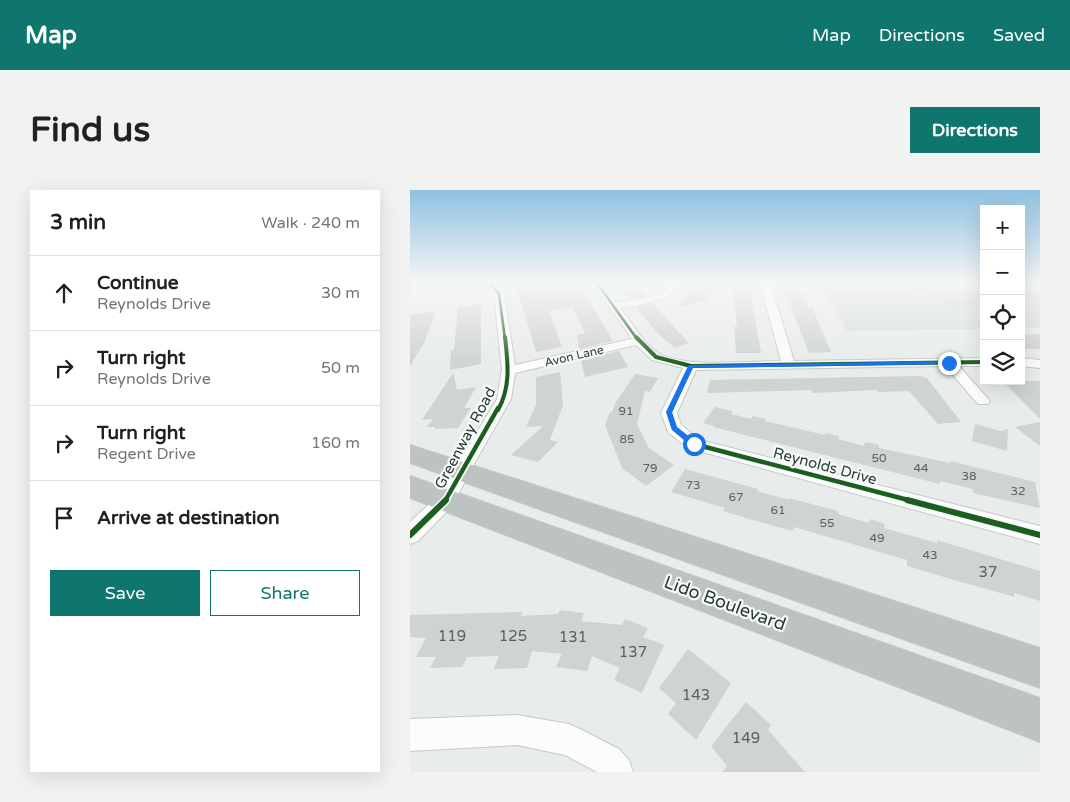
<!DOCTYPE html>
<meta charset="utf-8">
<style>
body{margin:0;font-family:"Varela Round",sans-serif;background:#f2f2f2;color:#202124}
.controls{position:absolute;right:15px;top:15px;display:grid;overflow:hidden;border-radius:0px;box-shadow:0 5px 20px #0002}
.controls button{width:45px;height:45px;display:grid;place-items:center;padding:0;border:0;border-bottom:1px solid #e0e0e0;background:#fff;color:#202124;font:25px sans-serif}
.stop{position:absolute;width:15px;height:15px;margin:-11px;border:4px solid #1a73e8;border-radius:50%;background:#fff}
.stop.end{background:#1a73e8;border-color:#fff;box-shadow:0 1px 5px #0008}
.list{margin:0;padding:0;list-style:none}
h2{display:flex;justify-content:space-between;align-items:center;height:65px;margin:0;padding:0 20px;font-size:21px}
h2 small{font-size:16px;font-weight:400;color:#757577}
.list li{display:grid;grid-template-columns:32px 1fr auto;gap:15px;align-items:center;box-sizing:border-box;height:75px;padding:0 20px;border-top:1px solid #e0e0e0}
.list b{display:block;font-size:19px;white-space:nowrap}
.list p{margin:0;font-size:16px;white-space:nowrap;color:#757577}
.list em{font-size:16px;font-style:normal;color:#757577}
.actions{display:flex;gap:10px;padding:15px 20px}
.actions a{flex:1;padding:11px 0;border:1px solid #0f766e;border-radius:0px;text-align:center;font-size:18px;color:#0f766e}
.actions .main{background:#0f766e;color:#fff}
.icon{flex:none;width:28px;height:28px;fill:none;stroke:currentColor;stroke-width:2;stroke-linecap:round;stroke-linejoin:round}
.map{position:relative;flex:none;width:630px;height:582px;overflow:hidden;border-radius:0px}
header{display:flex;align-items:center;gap:30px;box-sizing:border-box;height:70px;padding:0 25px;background:#0f766e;color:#fff}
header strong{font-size:24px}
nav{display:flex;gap:28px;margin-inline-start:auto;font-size:18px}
.intro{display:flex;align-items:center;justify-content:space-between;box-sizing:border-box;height:120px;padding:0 30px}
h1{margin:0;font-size:35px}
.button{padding:12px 22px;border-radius:0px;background:#0f766e;color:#fff;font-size:18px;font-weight:700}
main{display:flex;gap:30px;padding:0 30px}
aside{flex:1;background:#fff;border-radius:0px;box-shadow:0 5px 20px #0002}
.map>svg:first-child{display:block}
.built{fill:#d6ddd9}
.building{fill:#cfd3d1}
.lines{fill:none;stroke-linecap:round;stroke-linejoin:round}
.minor-casing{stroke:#c5c9c7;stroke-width:2}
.highway-casing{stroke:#c4cac8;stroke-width:2}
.minor{fill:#fcfcfc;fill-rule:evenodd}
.highway{fill:#bdc3c1;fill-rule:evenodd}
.cycleway-far3-casing{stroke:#f7faf8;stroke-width:4.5}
.cycleway-far2-casing{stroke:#f7faf8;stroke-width:6}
.cycleway-far1-casing{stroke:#f7faf8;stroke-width:8}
.cycleway-casing{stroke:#f7faf8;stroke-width:9}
.cycleway-far3{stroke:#1b5e20;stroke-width:2.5}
.cycleway-far2{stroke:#1b5e20;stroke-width:4}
.cycleway-far1{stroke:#1b5e20;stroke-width:4.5}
.cycleway{stroke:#1b5e20;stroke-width:6}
.route{fill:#1a73e8}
.labels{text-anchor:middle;stroke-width:4.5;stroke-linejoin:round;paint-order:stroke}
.far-street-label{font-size:12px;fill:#273e36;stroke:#f7faf8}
.number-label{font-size:12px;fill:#52645e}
.street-label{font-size:15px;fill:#273e36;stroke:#f7faf8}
.near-number-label{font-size:15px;fill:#52645e}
.near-street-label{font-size:18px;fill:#273e36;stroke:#f7faf8}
</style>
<header>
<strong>Map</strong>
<nav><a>Map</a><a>Directions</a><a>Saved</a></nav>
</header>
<div class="intro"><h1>Find us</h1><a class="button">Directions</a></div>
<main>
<aside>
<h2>3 min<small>Walk · 240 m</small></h2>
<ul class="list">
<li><svg class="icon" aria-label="ahead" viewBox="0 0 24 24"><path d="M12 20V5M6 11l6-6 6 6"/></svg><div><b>Continue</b><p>Reynolds Drive</p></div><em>30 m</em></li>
<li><svg class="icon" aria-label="right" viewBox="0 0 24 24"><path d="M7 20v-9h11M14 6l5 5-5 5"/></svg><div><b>Turn right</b><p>Reynolds Drive</p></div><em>50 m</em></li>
<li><svg class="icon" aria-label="right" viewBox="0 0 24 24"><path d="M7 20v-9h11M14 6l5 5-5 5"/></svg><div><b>Turn right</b><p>Regent Drive</p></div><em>160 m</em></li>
<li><svg class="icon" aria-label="arrive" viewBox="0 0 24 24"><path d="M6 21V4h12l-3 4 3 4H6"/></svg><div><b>Arrive at destination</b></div></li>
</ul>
<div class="actions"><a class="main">Save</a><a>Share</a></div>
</aside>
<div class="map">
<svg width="630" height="582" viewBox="0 0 630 582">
<rect width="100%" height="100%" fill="#e8ecea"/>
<g class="built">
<polygon points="410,93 574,93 574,139 437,141"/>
<rect x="611" y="93" width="19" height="45"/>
</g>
<g class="building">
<polygon points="105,93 124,93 128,98 166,93 172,100 203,151 169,159 167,145 175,143 163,117 139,121 152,157 126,162"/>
<polygon points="284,93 309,93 295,110 267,118 282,101"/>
<polygon points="323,93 339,94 351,163 326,163 324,136 327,138"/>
<polygon points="503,93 574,93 574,119 542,119 533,112 525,112"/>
<polygon points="229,98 236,106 220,109 213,101"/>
<polygon points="374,99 390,99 398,117 402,117 421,162 399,163"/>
<polygon points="71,114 71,174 40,180 41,160 44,160 48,117"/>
<polygon points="243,114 250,122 279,153 265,158 250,146 226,118"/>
<polygon points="26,121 15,151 0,176 0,125"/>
<polygon points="630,144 630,159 611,159 611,145"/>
<polygon points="209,161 218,177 175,187 171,170"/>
<polygon points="150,182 153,215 140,250 148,252 128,272 101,265 133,236 116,237 126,215 126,187"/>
<polygon points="43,183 47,200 66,197 54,218 61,218 48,238 24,239 26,237 17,237 23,229 12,230"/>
<polygon points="225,184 248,188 240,202 235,201 227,234 239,258 264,275 236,296 212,278 195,235 200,222 202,222 206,212"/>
<polygon points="510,186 517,188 551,232 528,234 499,201 468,202 466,200 402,203 401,200 297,203 300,190"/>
<polygon points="592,191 630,191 630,229"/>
<polygon points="305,217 322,221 322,224 341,229 343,226 356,229 355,231 415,245 415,243 429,246 428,249 454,256 455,252 469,255 469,258 540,273 540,271 625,292 630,318 563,303 563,299 530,291 530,294 303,237 304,236 293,233"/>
<polygon points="630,232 630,256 605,237"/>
<polygon points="565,234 590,241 598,239 597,261 562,251"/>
<polygon points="275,279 348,299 347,301 379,310 379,308 428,321 428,324 459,333 460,329 475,334 474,338 527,353 527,350 630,381 630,411 604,403 605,407 544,390 497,376 497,370 384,337 383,341 336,328 313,321 315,318 261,302"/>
<polygon points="150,420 174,423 171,431 212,435 215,429 238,438 233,447 254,455 232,503 204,490 210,478 182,466 177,481 146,477 152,464 122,461 117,478 84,479 89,466 57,467 52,477 20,478 26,467 6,467 16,448 0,447 0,425 113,422 111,426 148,424"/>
<polygon points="278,459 321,493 286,550 258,524 266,513 249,498"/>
<polygon points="336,512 361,535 358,540 395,582 312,582 317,576 301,556"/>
</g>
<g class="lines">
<defs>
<g id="minor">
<path d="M76 93H85L94 104 105 175 222 149 183 93H192L206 113C224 110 250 109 262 93H271C258 112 232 115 210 118 221 132 236 157 251 165 281 178 338 171 371 171L350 93H360L384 171 574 168V176H549L580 211 578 214H568L535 176 286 180 267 223 271 235 290 250 630 336V354L278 258 258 242 251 223 273 178 242 170 226 155 105 183 101 209 60 281 43 315 8 351 0 354V332L29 305 87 209 92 180 84 104Z"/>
<polygon points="611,168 630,170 630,178 611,176"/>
<polygon points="107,525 159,534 170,539 209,559 219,570 223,582 187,582 155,565 107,555 0,561 0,529"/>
</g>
<g id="highway">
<polygon points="0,255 630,458 630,498 0,273"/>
<polygon points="0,286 630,508 630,552 0,308"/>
</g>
</defs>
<use href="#minor" class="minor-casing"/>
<use href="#highway" class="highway-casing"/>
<use href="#minor" class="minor"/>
<use href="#highway" class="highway"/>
<defs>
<g id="cycleway-far3">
<polyline points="80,93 89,104 95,149"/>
<polyline points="187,93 227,149"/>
</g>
<g id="cycleway-far2">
<polyline points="226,147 246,167 281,176 574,172"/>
<path d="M88 220C101 197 98 173 95 147"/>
<polyline points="261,220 281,176"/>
</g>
<g id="cycleway-far1">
<polyline points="261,218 259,223 264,238 284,254 502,311"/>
<polyline points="35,311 88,218"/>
</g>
<g id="cycleway">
<polyline points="497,310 630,345"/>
<polyline points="0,345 36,310"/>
</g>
</defs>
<use href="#cycleway-far3" class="cycleway-far3-casing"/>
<use href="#cycleway-far2" class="cycleway-far2-casing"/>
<use href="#cycleway-far1" class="cycleway-far1-casing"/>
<use href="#cycleway" class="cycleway-casing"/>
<use href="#cycleway-far3" class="cycleway-far3"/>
<use href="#cycleway-far2" class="cycleway-far2"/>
<use href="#cycleway-far1" class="cycleway-far1"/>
<use href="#cycleway" class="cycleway"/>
</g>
<linearGradient id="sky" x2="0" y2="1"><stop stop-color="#90c1e0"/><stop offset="0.53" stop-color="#f5f6f6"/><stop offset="1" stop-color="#f5f6f6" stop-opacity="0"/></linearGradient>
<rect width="630" height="175" fill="url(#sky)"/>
<polygon class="route" points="539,171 541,174 283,178 262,222 267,237 286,252 286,256 281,256 262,240 256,222 278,176 281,175"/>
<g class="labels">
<g class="far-street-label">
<text transform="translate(164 166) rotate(-13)" y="4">Avon Lane</text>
</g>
<g class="number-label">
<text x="216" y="225">91</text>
<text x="217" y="253">85</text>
<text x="469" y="272">50</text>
<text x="240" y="282">79</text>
<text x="511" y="282">44</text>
<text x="559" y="290">38</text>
<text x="283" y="299">73</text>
<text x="608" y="305">32</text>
<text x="326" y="311">67</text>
<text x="368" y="324">61</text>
<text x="417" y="337">55</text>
<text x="467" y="352">49</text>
<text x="520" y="369">43</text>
</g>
<g class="street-label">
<text transform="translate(55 248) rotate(-62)" y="5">Greenway Road</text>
<text transform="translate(415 276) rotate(15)" y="5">Reynolds Drive</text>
</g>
<g class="near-number-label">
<text x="578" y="387">37</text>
<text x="42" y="451">119</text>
<text x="103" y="451">125</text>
<text x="163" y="452">131</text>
<text x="223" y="467">137</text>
<text x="286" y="510">143</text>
<text x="336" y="553">149</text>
</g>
<g class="near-street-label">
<text transform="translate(315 413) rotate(20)" y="6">Lido Boulevard</text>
</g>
</g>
</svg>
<div class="controls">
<button>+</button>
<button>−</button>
<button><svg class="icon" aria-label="locate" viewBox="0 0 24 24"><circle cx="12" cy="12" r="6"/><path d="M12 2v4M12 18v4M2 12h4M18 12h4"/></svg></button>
<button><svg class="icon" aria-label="layers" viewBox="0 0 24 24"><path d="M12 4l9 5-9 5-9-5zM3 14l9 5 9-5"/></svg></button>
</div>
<div class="stop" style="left:284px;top:254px"></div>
<div class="stop end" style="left:539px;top:173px"></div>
</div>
</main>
